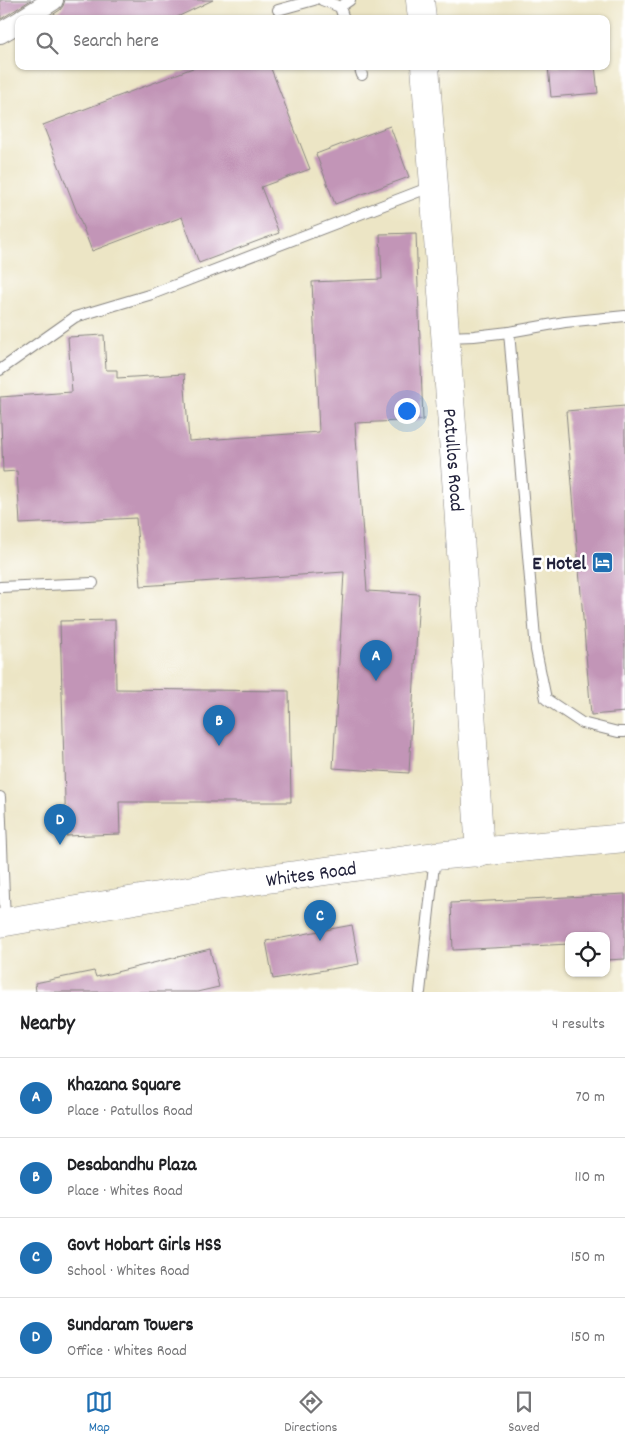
<!DOCTYPE html>
<meta charset="utf-8">
<style>
body{margin:0;font-family:Dekko,sans-serif;background:#f2f2f2;color:#202124}
.controls{position:absolute;right:15px;bottom:15px;display:grid;overflow:hidden;border-radius:10px;box-shadow:0 1px 4px #0004}
.controls button{width:45px;height:45px;display:grid;place-items:center;padding:0;border:0;border-bottom:1px solid #e0e0e0;background:#fff;color:#202124;font:25px sans-serif}
.you{position:absolute;left:406px;top:410px;width:18px;height:18px;margin:-12px;border:4px solid #fff;border-radius:50%;background:#1a73e8;box-shadow:0 0 0 8px #1a73e833}
.badge{display:grid;place-items:center;width:32px;height:32px;border-radius:50%;background:#1f6fb2;color:#fff;font-size:16px;font-weight:700}
.pin{position:absolute;translate:-50% -41px;filter:drop-shadow(0 1px 2px #0008)}
.pin::after{content:'';position:absolute;top:26px;width:18px;height:15px;background:inherit;clip-path:polygon(0 0,100% 0,50% 100%)}
.list{margin:0;padding:0;list-style:none}
h2{display:flex;justify-content:space-between;align-items:center;height:65px;margin:0;padding:0 20px;font-size:21px}
h2 small{font-size:16px;font-weight:400;color:#757577}
.list li{display:grid;grid-template-columns:32px 1fr auto;gap:15px;align-items:center;box-sizing:border-box;height:80px;padding:0 20px;border-top:1px solid #e0e0e0}
.list b{display:block;font-size:19px;white-space:nowrap}
.list p{margin:0;font-size:16px;white-space:nowrap;color:#757577}
.list em{font-size:16px;font-style:normal;color:#757577}
.icon{flex:none;width:28px;height:28px;fill:none;stroke:currentColor;stroke-width:2;stroke-linecap:round;stroke-linejoin:round}
.map{position:relative;flex:none;width:625px;height:992px;overflow:hidden}
.search{position:absolute;background:#fff;box-shadow:0 1px 4px #0004;left:15px;right:15px;top:15px;height:55px;display:flex;align-items:center;gap:12px;box-sizing:border-box;padding:0 18px;border-radius:10px;color:#757577;font-size:19px}
.sheet{height:385px;background:#fff}
nav{display:flex;justify-content:space-around;align-items:center;box-sizing:border-box;height:70px;border-top:1px solid #e0e0e0;background:#fff;font-size:14px;color:#757577}
nav a{display:grid;justify-items:center;gap:2px}
nav .on{color:#1f6fb2}
.map>svg:first-child{display:block}
.building{fill:#c295b7}
.lines{fill:none;stroke-linecap:round;stroke-linejoin:round}
.lane-casing{stroke:#878480;stroke-width:12}
.street-casing{stroke:#878480;stroke-width:22}
.secondary-casing{stroke:#878480;stroke-width:29}
.lane{stroke:#fff;stroke-width:10}
.street{stroke:#fff;stroke-width:20}
.secondary{stroke:#fff;stroke-width:28}
.labels{text-anchor:middle;stroke-width:5;stroke-linejoin:round;paint-order:stroke}
.street-label{font-size:20px;fill:#22223b;stroke:#fff}
.poi-label{font-size:20px;font-weight:bold;fill:#22223b;stroke:#fff;text-anchor:end}
</style>
<div class="map">
<svg width="625" height="992" viewBox="0 0 625 992">
<rect width="100%" height="100%" fill="#fff"/>
<filter id="ink" filterUnits="userSpaceOnUse"><feTurbulence type="fractalNoise" baseFrequency=".02" numOctaves="2"/><feDisplacementMap in="SourceGraphic" scale="10" xChannelSelector="R" yChannelSelector="G"/><feConvolveMatrix kernelMatrix="1 2 1 2 8 2 1 2 1" color-interpolation-filters="sRGB"/></filter>
<filter id="wash" filterUnits="userSpaceOnUse"><feTurbulence type="fractalNoise" baseFrequency=".0096" numOctaves="4" result="noise"/><feDisplacementMap in="SourceGraphic" scale="20" xChannelSelector="R" yChannelSelector="G"/><feGaussianBlur stdDeviation="1.12" result="paint"/><feColorMatrix in="noise" values="0 0 0 0 0 0 0 0 0 0 0 0 0 0 0 0 0 1.4 0 .05"/><feComposite in="paint" operator="in"/></filter>
<g filter="url(#wash)">
<rect width="100%" height="100%" fill="#ece5c5"/>
<g id="blocks">
<g class="building">
<polygon points="0,0 31,0 1,19"/>
<polygon points="65,0 213,0 173,19 46,19 60,10 63,6"/>
<polygon points="198,66 270,66 310,169 261,187 279,233 199,263 182,217 92,251 43,125"/>
<polygon points="548,66 595,66 598,93 551,97"/>
<polygon points="390,126 409,177 335,204 316,154"/>
<polygon points="416,233 423,420 355,423 367,591 419,594 409,773 333,768 344,572 141,586 136,518 20,524 17,471 3,472 0,397 72,392 68,337 104,335 106,370 117,370 117,378 184,374 189,441 319,432 312,282 382,279 380,234"/>
<polygon points="625,406 625,712 591,715 566,411"/>
<polygon points="115,620 116,689 289,691 291,802 119,802 120,834 66,836 60,621"/>
<polygon points="625,894 625,959 606,960 606,936 569,936 569,944 453,950 451,903"/>
<polygon points="352,925 359,964 273,979 266,941"/>
<polygon points="210,949 219,987 197,992 36,992 35,983 94,971 96,977"/>
</g>
</g>
</g>
<g filter="url(#ink)">
<use href="#blocks" fill-opacity="0" stroke="#878480" stroke-width="1"/>
<g class="lines">
<defs>
<g id="lane">
<polyline points="322,0 340,7 344,19"/>
<polyline points="340,7 350,0"/>
<polyline points="278,10 314,0"/>
<polyline points="359,66 362,75"/>
<polyline points="509,332 536,650 546,699 582,723 618,732 625,732"/>
<polyline points="446,337 474,336 509,332 565,322 625,316"/>
<polyline points="0,370 75,317 152,294 433,186"/>
<polyline points="0,587 93,583"/>
<polyline points="0,797 5,921"/>
<polyline points="420,992 435,856"/>
</g>
<g id="street">
<polyline points="23,19 53,0"/>
<polyline points="0,33 19,22"/>
</g>
<g id="secondary">
<polyline points="420,0 422,19"/>
<path id="s1" d="M425 66 458 505 480 853"/>
<path id="s2" d="M0 923 217 886 435 856 625 838"/>
</g>
</defs>
<use href="#lane" class="lane-casing"/>
<use href="#street" class="street-casing"/>
<use href="#secondary" class="secondary-casing"/>
<use href="#lane" class="lane"/>
<use href="#street" class="street"/>
<use href="#secondary" class="secondary"/>
</g>
</g>
<defs>
<symbol id="hotel-square" viewBox="-11 -11 22 22"><rect x="-9" y="-9" width="18" height="18" rx="4" fill="#1f6fb2" stroke="#fff"/><path d="M-6-4.5h1.5V1H6V5H4.5V3h-9V5H-6ZM-4 0a1.8 1.8 0 1 1 3.6 0ZM.5 0V-2.5h3Q6-2.5 6 0Z" fill="#fff"/></symbol>
</defs>
<g fill-rule="evenodd">
<use href="#hotel-square" x="590" y="550" width="25" height="25"/>
</g>
<g class="labels">
<g class="street-label">
<text dy="7" stroke="none"><textPath href="#s1" startOffset="395">Patullos Road</textPath></text>
<text dy="7" stroke="none"><textPath href="#s2" startOffset="315">Whites Road</textPath></text>
</g>
<g class="poi-label">
<text x="586" y="569">E Hotel</text>
</g>
</g>
</svg>
<div class="controls">
<button><svg class="icon" aria-label="locate" viewBox="0 0 24 24"><circle cx="12" cy="12" r="6"/><path d="M12 2v4M12 18v4M2 12h4M18 12h4"/></svg></button>
</div>
<div class="you"></div>
<div class="pin badge" style="left:376px;top:681px">A</div>
<div class="pin badge" style="left:219px;top:746px">B</div>
<div class="pin badge" style="left:320px;top:941px">C</div>
<div class="pin badge" style="left:60px;top:845px">D</div>
<div class="search"><svg class="icon" aria-label="search" viewBox="0 0 24 24"><circle cx="10" cy="10" r="6"/><path d="M15 15l6 6"/></svg>Search here</div>
</div>
<section class="sheet">
<h2>Nearby<small>4 results</small></h2>
<ul class="list">
<li><span class="badge">A</span><div><b>Khazana Square</b><p>Place · Patullos Road</p></div><em>70 m</em></li>
<li><span class="badge">B</span><div><b>Desabandhu Plaza</b><p>Place · Whites Road</p></div><em>110 m</em></li>
<li><span class="badge">C</span><div><b>Govt Hobart Girls HSS</b><p>School · Whites Road</p></div><em>150 m</em></li>
<li><span class="badge">D</span><div><b>Sundaram Towers</b><p>Office · Whites Road</p></div><em>150 m</em></li>
</ul>
</section>
<nav>
<a class="on"><svg class="icon" aria-label="map" viewBox="0 0 24 24"><path d="M3 6l6-2 6 2 6-2v14l-6 2-6-2-6 2zM9 4v14M15 6v14"/></svg>Map</a>
<a><svg class="icon" aria-label="directions" viewBox="0 0 24 24"><path d="M12 3l9 9-9 9-9-9zM9 14v-3h6M13 9l2 2-2 2"/></svg>Directions</a>
<a><svg class="icon" aria-label="saved" viewBox="0 0 24 24"><path d="M7 4h10v16l-5-4-5 4z"/></svg>Saved</a>
</nav>
